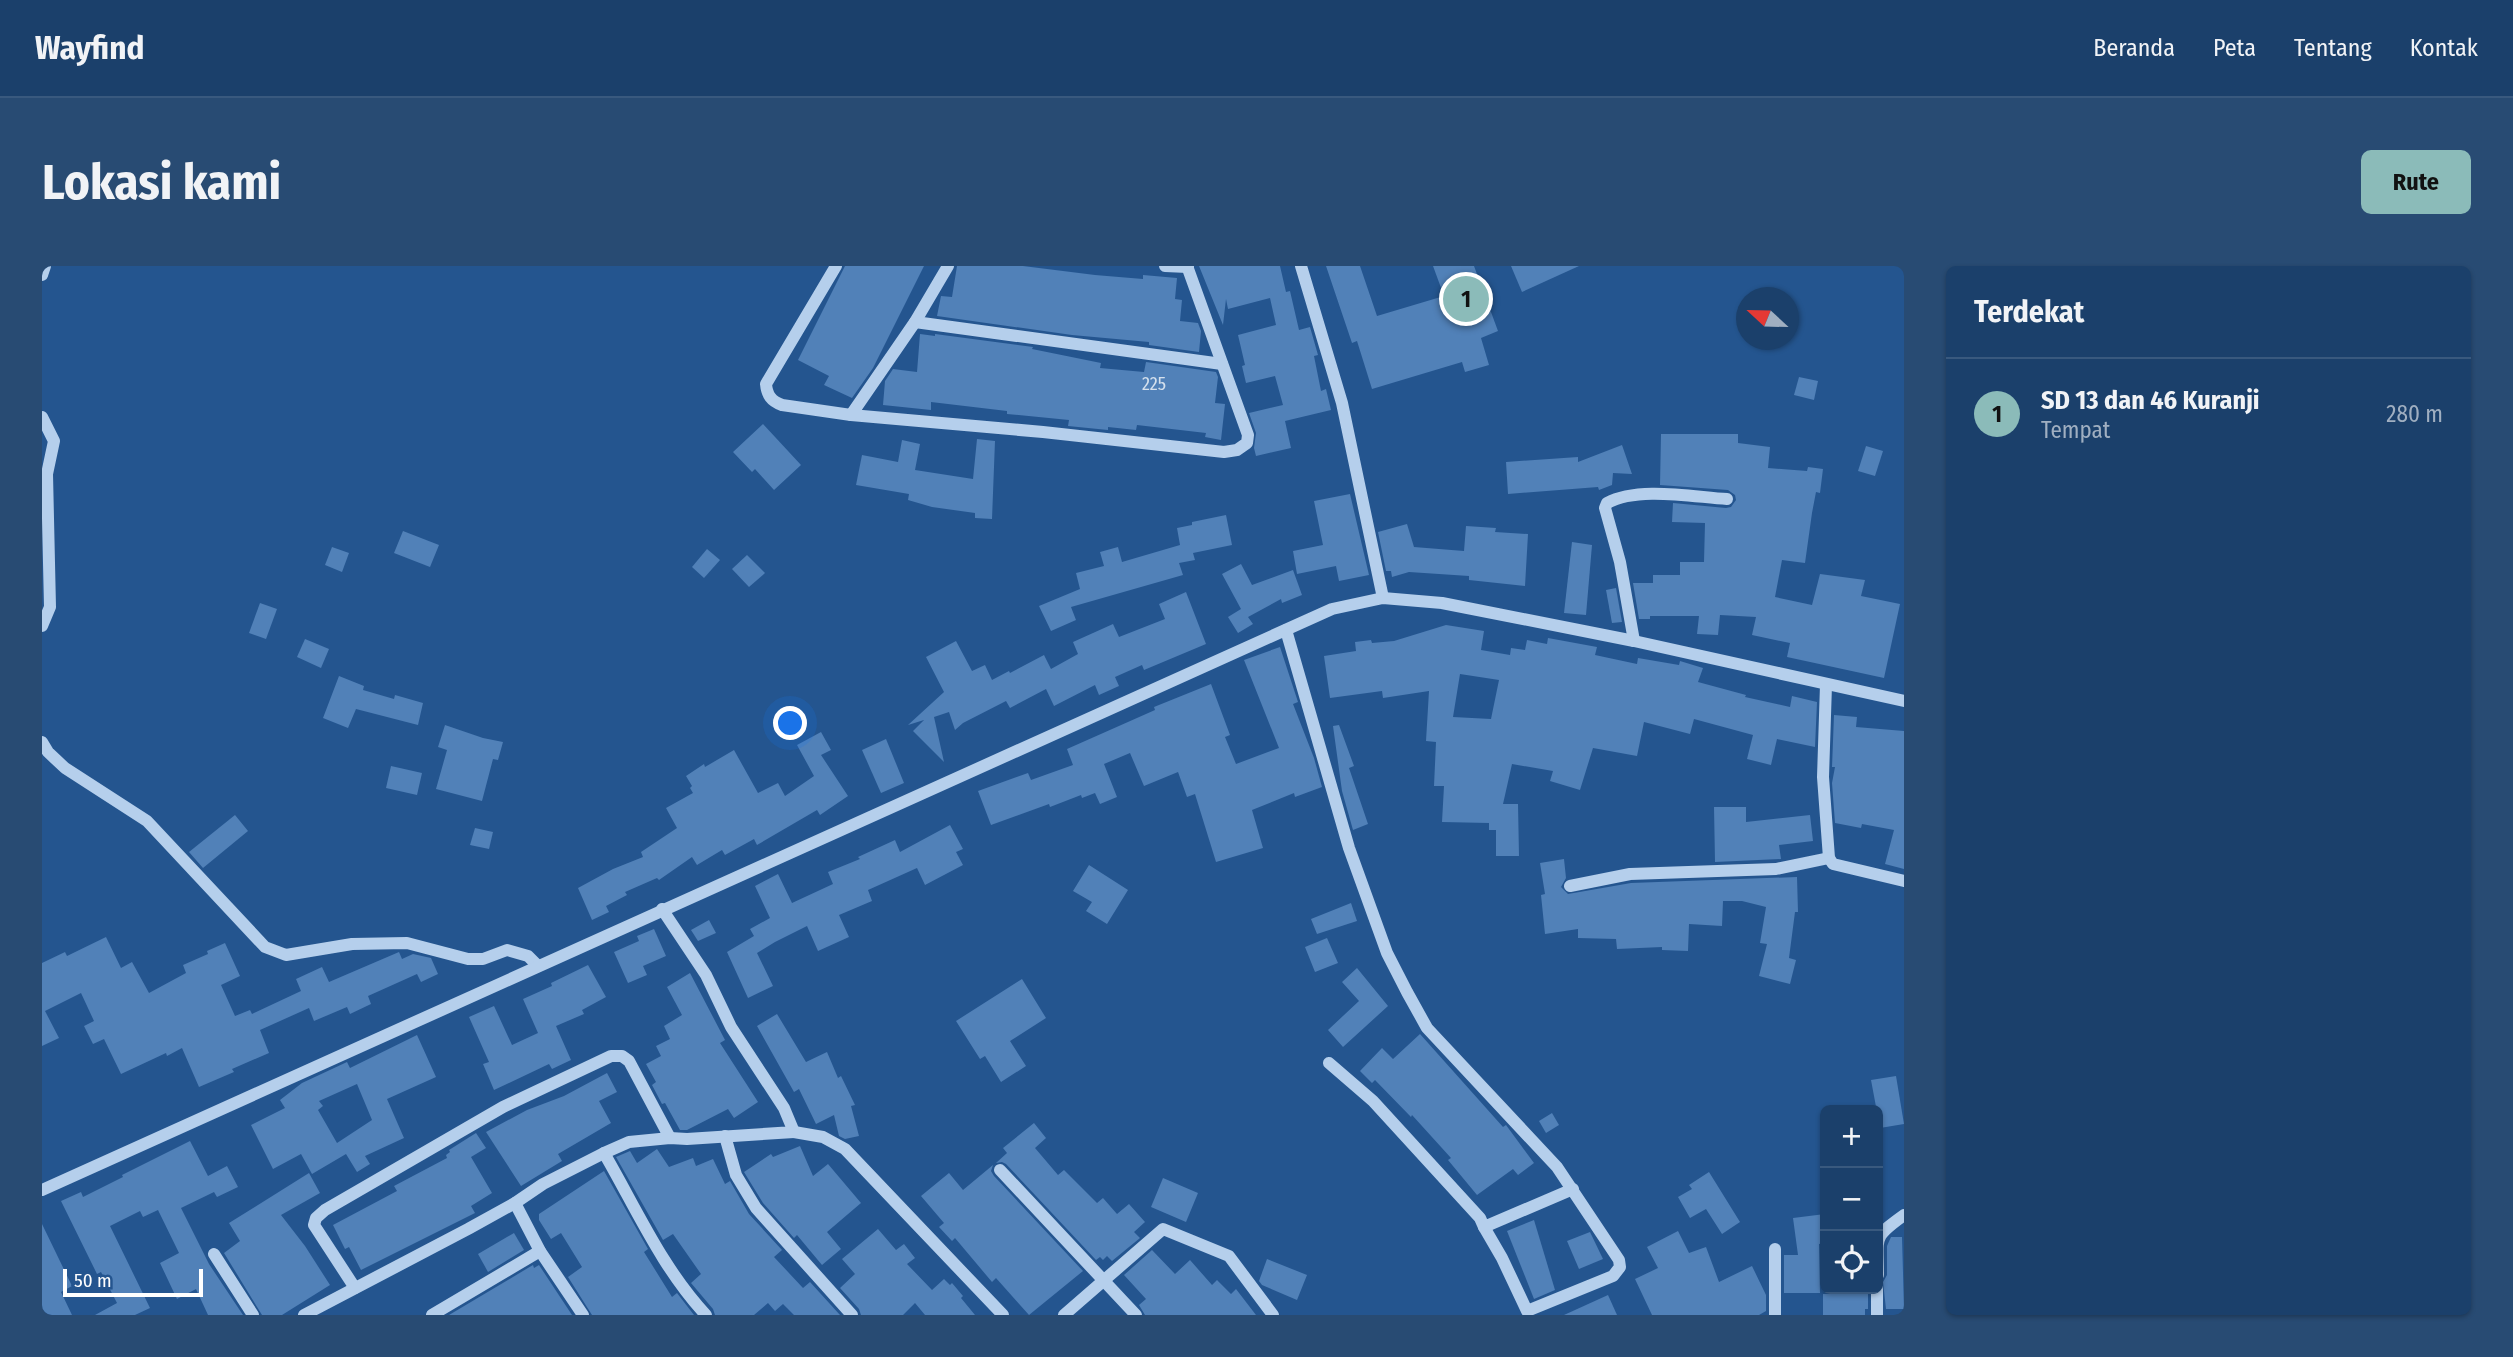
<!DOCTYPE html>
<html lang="id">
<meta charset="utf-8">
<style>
body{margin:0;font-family:"Fira Sans Condensed",sans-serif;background:#284b73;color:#f1f3f6}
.controls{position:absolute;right:21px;bottom:21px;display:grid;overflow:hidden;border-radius:10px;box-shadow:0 2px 5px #0004}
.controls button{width:63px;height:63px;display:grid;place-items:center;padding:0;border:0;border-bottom:2px solid #39597e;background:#1b406b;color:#f1f3f6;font:35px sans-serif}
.compass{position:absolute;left:1694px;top:21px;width:63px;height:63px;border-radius:50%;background:#1b406b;box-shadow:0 2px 5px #0004;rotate:292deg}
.scale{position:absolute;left:21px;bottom:18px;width:140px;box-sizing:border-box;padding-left:7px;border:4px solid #fff;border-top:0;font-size:19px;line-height:24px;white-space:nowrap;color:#fff;-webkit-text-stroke:5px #24558f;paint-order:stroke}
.you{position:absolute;left:749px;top:458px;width:24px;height:24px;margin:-18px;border:5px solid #fff;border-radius:50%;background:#1a73e8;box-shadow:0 0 0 10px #1a73e833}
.badge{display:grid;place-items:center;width:46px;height:46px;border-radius:50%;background:#8bbbb9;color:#111;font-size:23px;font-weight:700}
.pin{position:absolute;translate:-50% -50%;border:4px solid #fff;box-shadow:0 2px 7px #0006}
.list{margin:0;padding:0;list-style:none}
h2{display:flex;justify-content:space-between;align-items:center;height:91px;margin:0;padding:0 28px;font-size:30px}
h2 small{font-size:23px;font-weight:400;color:#a0afc1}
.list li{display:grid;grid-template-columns:46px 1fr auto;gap:21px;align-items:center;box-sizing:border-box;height:112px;padding:0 28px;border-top:2px solid #39597e}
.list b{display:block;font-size:26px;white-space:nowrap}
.list p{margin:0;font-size:23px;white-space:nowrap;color:#a0afc1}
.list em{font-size:23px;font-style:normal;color:#a0afc1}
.icon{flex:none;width:38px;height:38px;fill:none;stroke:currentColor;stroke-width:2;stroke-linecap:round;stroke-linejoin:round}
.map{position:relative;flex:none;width:1862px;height:1049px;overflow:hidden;border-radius:10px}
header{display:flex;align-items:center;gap:42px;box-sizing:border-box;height:98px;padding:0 35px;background:#1b406b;border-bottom:2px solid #39597e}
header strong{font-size:33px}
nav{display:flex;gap:38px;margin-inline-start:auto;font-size:24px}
.intro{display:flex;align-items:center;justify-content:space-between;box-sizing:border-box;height:168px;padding:0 42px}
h1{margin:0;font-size:49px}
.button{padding:18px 32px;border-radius:10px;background:#8bbbb9;color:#111;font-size:24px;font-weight:700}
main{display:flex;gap:42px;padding:0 42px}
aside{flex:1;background:#1b406b;border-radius:10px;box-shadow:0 2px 5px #0004}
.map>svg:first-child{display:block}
.building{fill:#5181b8;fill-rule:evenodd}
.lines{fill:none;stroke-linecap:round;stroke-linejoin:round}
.minor{stroke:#b5cfec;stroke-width:12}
.labels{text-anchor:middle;stroke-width:5;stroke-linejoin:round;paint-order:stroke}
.number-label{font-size:18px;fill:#d4e0ed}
</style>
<header>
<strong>Wayfind</strong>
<nav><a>Beranda</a><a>Peta</a><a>Tentang</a><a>Kontak</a></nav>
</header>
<div class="intro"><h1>Lokasi kami</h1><a class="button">Rute</a></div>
<main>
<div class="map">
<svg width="1862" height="1049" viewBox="0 0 1862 1049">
<rect width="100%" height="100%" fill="#24558f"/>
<g class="building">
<polygon points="882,0 831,102 810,132 782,119 787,110 756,94 803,0"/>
<polygon points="915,0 981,0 1053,9 1101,13 1101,9 1135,12 1133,33 1140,34 1138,55 1156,57 1159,65 1157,86 1107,79 1107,76 1030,69 895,50 899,30 910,31"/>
<polygon points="1157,0 1238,0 1244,26 1248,25 1257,64 1268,61 1276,89 1272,90 1279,125 1284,123 1289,144 1243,155 1249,182 1214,190 1212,182 1214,167 1207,147 1241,139 1233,110 1204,117 1200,100 1203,99 1196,69 1234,59 1228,32 1186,43 1184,33 1181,59"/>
<polygon points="1284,0 1318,0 1335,50 1402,30 1391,0 1432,0 1456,65 1439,72 1447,99 1423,106 1420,96 1330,123 1315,75 1310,77"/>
<polygon points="1469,0 1537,0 1480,26"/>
<polygon points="878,68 893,70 893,68 991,81 990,83 1059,97 1058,102 1102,106 1104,96 1174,106 1176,111 1173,137 1183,138 1179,174 1163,171 1164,167 1095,159 1094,164 1066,161 1066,164 1026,160 1027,154 965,148 965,145 889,136 889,144 841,139 843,115 851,103 875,106"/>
<polygon points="1757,111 1776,115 1772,134 1752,129"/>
<polygon points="721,158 759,199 732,224 713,203 710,206 691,186"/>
<polygon points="1619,168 1696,168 1696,177 1728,181 1726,202 1765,205 1766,201 1781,203 1778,227 1774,226 1770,247 1763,297 1740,294 1733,331 1770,339 1778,308 1823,314 1819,330 1858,338 1842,412 1745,391 1748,377 1710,369 1714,351 1678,349 1676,369 1655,368 1657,350 1608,350 1608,353 1597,353 1591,317 1611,317 1611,309 1638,309 1638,296 1662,296 1663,257 1630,256 1631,237 1684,242 1689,241 1694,234 1693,229 1686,224 1618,219"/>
<polygon points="935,173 953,175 950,253 933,252 933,247 890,241 866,234 867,228 814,219 820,189 856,196 860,174 878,178 873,204 931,213"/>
<polygon points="1580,179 1590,208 1571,207 1570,219 1557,224 1556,221 1466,228 1464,196 1536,191 1536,196"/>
<polygon points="1824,180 1841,185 1833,210 1816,205"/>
<polygon points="1308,228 1327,309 1297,315 1294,300 1255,308 1251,285 1281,279 1272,235"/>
<polygon points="1184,249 1190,279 1151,287 1153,294 1137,297 1141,309 1029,341 1034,354 1009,365 997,340 1038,323 1034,307 1062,300 1058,286 1076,281 1080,296 1138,279 1135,262 1150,259 1150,256"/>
<polygon points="1365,258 1372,281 1422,285 1424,260 1454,262 1453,266 1486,268 1483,320 1427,314 1427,310 1367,306 1350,311 1349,305 1344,305 1336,266"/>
<polygon points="361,265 397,279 388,301 352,287"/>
<polygon points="1530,276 1550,279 1544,349 1522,347"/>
<polygon points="290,281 307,287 300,306 283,299"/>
<polygon points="665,283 678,294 662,312 650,301"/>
<polygon points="705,289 723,307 707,321 690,303"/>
<polygon points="1199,298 1210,319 1251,304 1260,329 1240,337 1239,333 1206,351 1211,358 1196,367 1186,351 1199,343 1180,308"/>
<polygon points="1574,322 1580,356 1570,357 1564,324"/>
<polygon points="1144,326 1164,378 1102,404 1100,399 1073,411 1077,420 1057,429 1053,419 1012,440 1004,423 968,442 964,435 921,457 913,464 907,446 892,451 902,496 871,465 882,454 866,459 902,426 884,391 914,375 930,405 943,399 950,414 967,405 968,407 1002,389 1009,403 1036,388 1031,376 1071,358 1077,371 1123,353 1117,338"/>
<polygon points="218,337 235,343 224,373 207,367"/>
<path d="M1404 359 1442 365 1439 384 1468 389 1469 382 1483 384 1485 374 1505 378 1506 372 1555 381 1553 389 1595 398 1596 392 1637 399 1638 395 1661 402 1656 416 1704 429 1703 431 1748 441 1750 430 1775 436 1773 481 1735 473 1729 499 1705 493 1711 469 1652 453 1648 468 1602 456 1595 490 1551 482 1538 524 1508 515 1511 505 1470 498 1461 538H1476L1477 590H1454V564H1447V557L1400 556 1402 520H1392L1394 476 1384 475 1387 425 1341 432 1340 425 1288 432 1282 390 1314 385 1313 376 1329 374 1330 377 1352 375ZM1418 408 1457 414 1449 453 1411 451Z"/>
<polygon points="263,373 287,383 279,402 255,391"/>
<polygon points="1238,381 1256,436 1251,438 1272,492 1280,521 1253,531 1252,527 1210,544 1221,582 1174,596 1153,528 1145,531 1136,506 1102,520 1088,487 1062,498 1075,531 1058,538 1053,527 1040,532 1039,529 1008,541 1007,538 949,559 936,525 986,507 989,514 1031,499 1025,483 1113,444 1112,441 1169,418 1188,469 1183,471 1194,498 1237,482 1202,394"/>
<polygon points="297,410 322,420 321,424 352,433 353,429 381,437 376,459 314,443 306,462 281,452"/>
<polygon points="1792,449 1815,451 1814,461 1862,465 1862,603 1843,598 1852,564 1820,558 1819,562 1793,557 1790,517 1793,501 1790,501"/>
<polygon points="403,459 441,472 461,476 456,494 451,493 440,535 394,523 405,484 396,481"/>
<polygon points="1297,459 1312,500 1307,502 1326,558 1311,564 1300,525 1291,460"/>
<polygon points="779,466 789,484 779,489 806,530 778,549 775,544 715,579 712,573 683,589 680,584 655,599 650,591 617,614 615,612 583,626 585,629 564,640 567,646 550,654 536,622 571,603 601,591 599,586 635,562 624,542 651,527 648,522 650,520 644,510 662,498 663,501 692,484 716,527 736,517 743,530 772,510 755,479"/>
<polygon points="844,473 862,517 839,527 820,484"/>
<polygon points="349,500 380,507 375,529 344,522"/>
<polygon points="1672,541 1704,541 1704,556 1768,549 1771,575 1737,579 1739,593 1673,596"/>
<polygon points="193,549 206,565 161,602 147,586"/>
<polygon points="908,559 921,583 914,586 921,599 883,619 875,602 826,624 830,635 797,649 807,671 776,685 765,660 733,676 715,687 731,720 706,732 685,686 712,670 708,663 728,652 713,620 736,608 750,637 791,618 786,606 818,593 816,591 853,574 858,586"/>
<polygon points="433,562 451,566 447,583 428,579"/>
<polygon points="1522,593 1524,612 1519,621 1526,628 1589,617 1755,611 1756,646 1753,646 1747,692 1754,694 1748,718 1717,710 1725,678 1718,677 1724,641 1700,635 1681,635 1680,660 1647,658 1646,685 1620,684 1620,681 1575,683 1574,673 1536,672 1536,663 1503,668 1499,629 1503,628 1498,597"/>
<polygon points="1047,599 1086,624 1065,658 1044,645 1050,636 1031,625"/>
<polygon points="1309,637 1315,655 1275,668 1269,653"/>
<polygon points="667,654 674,667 656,675 649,664"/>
<polygon points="612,663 624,690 601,700 605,709 586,717 572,686 597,675 595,670"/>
<polygon points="64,671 79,702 90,696 107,727 144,707 141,699 166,688 165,685 183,677 198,710 179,719 193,750 208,744 210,748 259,725 254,713 280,701 287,716 357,686 360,693 371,688 389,692 396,708 379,716 375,708 326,730 329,738 308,748 305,741 272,755 267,742 218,764 227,787 190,803 192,806 157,821 140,782 125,790 124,787 79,808 62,773 51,778 42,760 52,755 39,727 3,745 17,772 0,780 0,697 23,686 25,690"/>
<polygon points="1285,672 1296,697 1273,706 1263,681"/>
<polygon points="546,699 564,731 540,744 542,748 514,760 529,794 510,803 507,798 452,824 441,798 447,796 427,751 452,740 470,779 496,767 481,733 510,720 509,717"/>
<polygon points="1315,702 1346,740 1301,781 1286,764 1317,735 1300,716"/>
<polygon points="648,707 683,774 678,777 716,836 692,852 686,843 645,864 638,864 623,837 620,838 610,819 614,816 604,798 619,790 614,780 628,773 622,760 640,749 625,721"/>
<polygon points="980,713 1004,752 968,775 984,800 959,816 943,790 938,793 914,755"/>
<polygon points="735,748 764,796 785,786 796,812 799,810 813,839 809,840 817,870 803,873 797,870 792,849 774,858 757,823 752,826 715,760"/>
<polygon points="1378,768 1461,861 1464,859 1492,897 1476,909 1471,903 1435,929 1406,894 1409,892 1370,849 1369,851 1333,814 1330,817 1318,805 1340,782 1351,793"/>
<path d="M375 769 394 811 345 833 362 872 323 890 328 898 315 906 304 888 270 908 259 888 231 903 209 859 243 842 238 834 260 817 305 796 308 802ZM315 818 330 854 295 877 276 844 281 840 277 835Z"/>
<polygon points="565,807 575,826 557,835 569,857 516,888 520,895 479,920 444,866 485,844 522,830"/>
<polygon points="1854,810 1862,858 1838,862 1829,814"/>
<polygon points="1510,847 1517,859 1504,867 1497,855"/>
<polygon points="992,857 1004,872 993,882 1016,909 1022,904 1055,937 1061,932 1075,948 1087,938 1103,956 1092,966 1098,972 1070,995 1065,990 1061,994 1058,991 1054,994 964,898 960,896 954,897 965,887 961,882"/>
<polygon points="434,867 444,882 429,891 450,927 429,940 433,947 319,1004 307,981 303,983 291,959 355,925 352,920 405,892 404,889 408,886 407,884"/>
<polygon points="148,875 166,910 185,900 196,921 175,931 172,926 139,942 167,998 201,1049 166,1049 154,1023 135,1033 118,997 137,987 116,944 101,951 98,945 68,960 108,1042 93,1049 53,1049 75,1037 59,1006 55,1008 19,935 39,926 41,931 81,911 80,909"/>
<polygon points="758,880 771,910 786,898 819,937 785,966 799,983 780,999 755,969 752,972 721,937 702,906 729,888 731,891"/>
<polygon points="615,883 627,901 651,892 654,900 671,893 683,918 688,915 707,948 740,984 732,991 761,1022 768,1016 798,1049 752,1049 741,1038 733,1045 726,1037 712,1049 673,1049 671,1043 649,1017 659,1008 631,968 621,974 574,891 588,885 595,897"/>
<polygon points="951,899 949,905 952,910 1041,1005 987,1049 954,1012 950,1016 913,972 910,975 897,961 902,957 879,930 907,907 921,924"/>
<polygon points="562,905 606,983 602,986 630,1031 635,1027 652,1049 550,1049 526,1011 540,1001 519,967 509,973 497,954 497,948"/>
<polygon points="1667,906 1698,956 1680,968 1664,943 1648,952 1636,931 1650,923 1647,919"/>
<polygon points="267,907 278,927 239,949 263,980 288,1019 240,1049 220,1049 182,987 198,975 187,957"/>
<polygon points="1121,912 1156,927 1144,956 1109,941"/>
<polygon points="1783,948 1783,977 1777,978 1778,1027 1742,1027 1742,989 1756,989 1751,952"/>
<polygon points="1492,954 1513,1024 1492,1033 1465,965"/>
<polygon points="0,958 30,1020 19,1026 30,1049 0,1049"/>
<polygon points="836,963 854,984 862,978 873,992 865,998 890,1024 902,1013 908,1019 910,1017 921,1030 919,1032 933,1049 883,1049 873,1037 861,1049 819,1049 817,1043 798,1022 813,1008 800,993"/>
<polygon points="1636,965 1647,987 1664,981 1677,1016 1710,1000 1724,1029 1724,1045 1717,1049 1610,1049 1593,1013 1616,1002 1605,981"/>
<polygon points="1548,966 1561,993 1537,1003 1525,975"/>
<polygon points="472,967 482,984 446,1006 436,988"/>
<polygon points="1849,971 1860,971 1862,1043 1844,1043 1841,1016 1845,1009 1845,980"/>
<polygon points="1110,984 1133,1008 1148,994 1170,1019 1175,1014 1189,1028 1194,1023 1214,1049 1103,1049 1097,1039 1104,1033 1082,1009"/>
<polygon points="1225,993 1265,1009 1255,1034 1220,1019 1217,1015"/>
<polygon points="491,999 492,1002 497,999 530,1049 407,1049"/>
<polygon points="1826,1027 1826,1043 1823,1043 1823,1049 1781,1049 1781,1028"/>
<polygon points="1566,1029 1575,1049 1522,1049"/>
</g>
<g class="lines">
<g class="minor">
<path d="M794 0 724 118C725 129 729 135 740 139L809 149 1001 166 1182 186 1195 184 1205 177 1206 169 1145 0"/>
<polyline points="1123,0 1146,1"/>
<polyline points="1259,0 1300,137 1341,332"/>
<polyline points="0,9 3,0"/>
<polyline points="873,56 1180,98"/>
<polyline points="809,149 873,56 906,0"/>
<polyline points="0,151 12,175 5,208 8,341 0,360"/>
<polyline points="1244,364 1307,582 1345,687 1365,726 1385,762 1515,901 1577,994 1578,1001 1571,1010 1485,1045 1460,992 1442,961"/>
<path d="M1592 375 1578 296 1563 242 1565 237C1596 220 1651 231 1685 233"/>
<polyline points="1784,419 1781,511 1787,592 1791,598 1862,615"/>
<polyline points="0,476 6,486 23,502 105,555 223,681 244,689 310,678 365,677 426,693 441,693 465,684 486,690 496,700"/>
<polyline points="1528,620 1588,608 1734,603 1787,592"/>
<polyline points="1287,797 1331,835 1438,952 1442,961 1531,923"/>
<polyline points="752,866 781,871 803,883 961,1049"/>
<polyline points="683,870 694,909 714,942 810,1049"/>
<path d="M562 887C594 942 620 1002 664 1049"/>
<polyline points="958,904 1094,1049"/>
<polyline points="0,924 1290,343 1341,332 1400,337 1592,375 1862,435"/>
<polyline points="473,937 498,985 541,1049"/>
<polyline points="172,988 211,1049"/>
<path d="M1836 1009C1836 970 1830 972 1862 949"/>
<polyline points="313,1022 272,959 274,952 283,944 461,841 569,790 580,790 587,795 628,872"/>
<polyline points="262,1049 426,963 473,937 501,918 562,887 587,876 628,872 645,873 752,866 742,842 689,761 664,709 620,643"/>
<polyline points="390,1049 498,985"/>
<polyline points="1022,1049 1121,963 1187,990 1231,1049"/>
<polyline points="1733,1049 1733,983"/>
<polyline points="1835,1049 1835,1023"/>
</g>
</g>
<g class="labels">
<g class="number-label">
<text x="1112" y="124">225</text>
</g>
</g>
</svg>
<div class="controls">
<button>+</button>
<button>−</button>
<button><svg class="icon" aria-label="locate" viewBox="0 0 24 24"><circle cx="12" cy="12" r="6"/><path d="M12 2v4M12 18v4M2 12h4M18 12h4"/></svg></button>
</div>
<svg class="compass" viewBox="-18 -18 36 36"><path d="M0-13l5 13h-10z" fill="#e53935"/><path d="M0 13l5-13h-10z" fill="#a0afc1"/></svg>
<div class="scale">50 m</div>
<div class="you"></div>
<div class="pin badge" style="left:1424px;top:33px">1</div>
</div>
<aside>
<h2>Terdekat<small></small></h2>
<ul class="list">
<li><span class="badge">1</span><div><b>SD 13 dan 46 Kuranji</b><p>Tempat</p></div><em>280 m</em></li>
</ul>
</aside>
</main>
